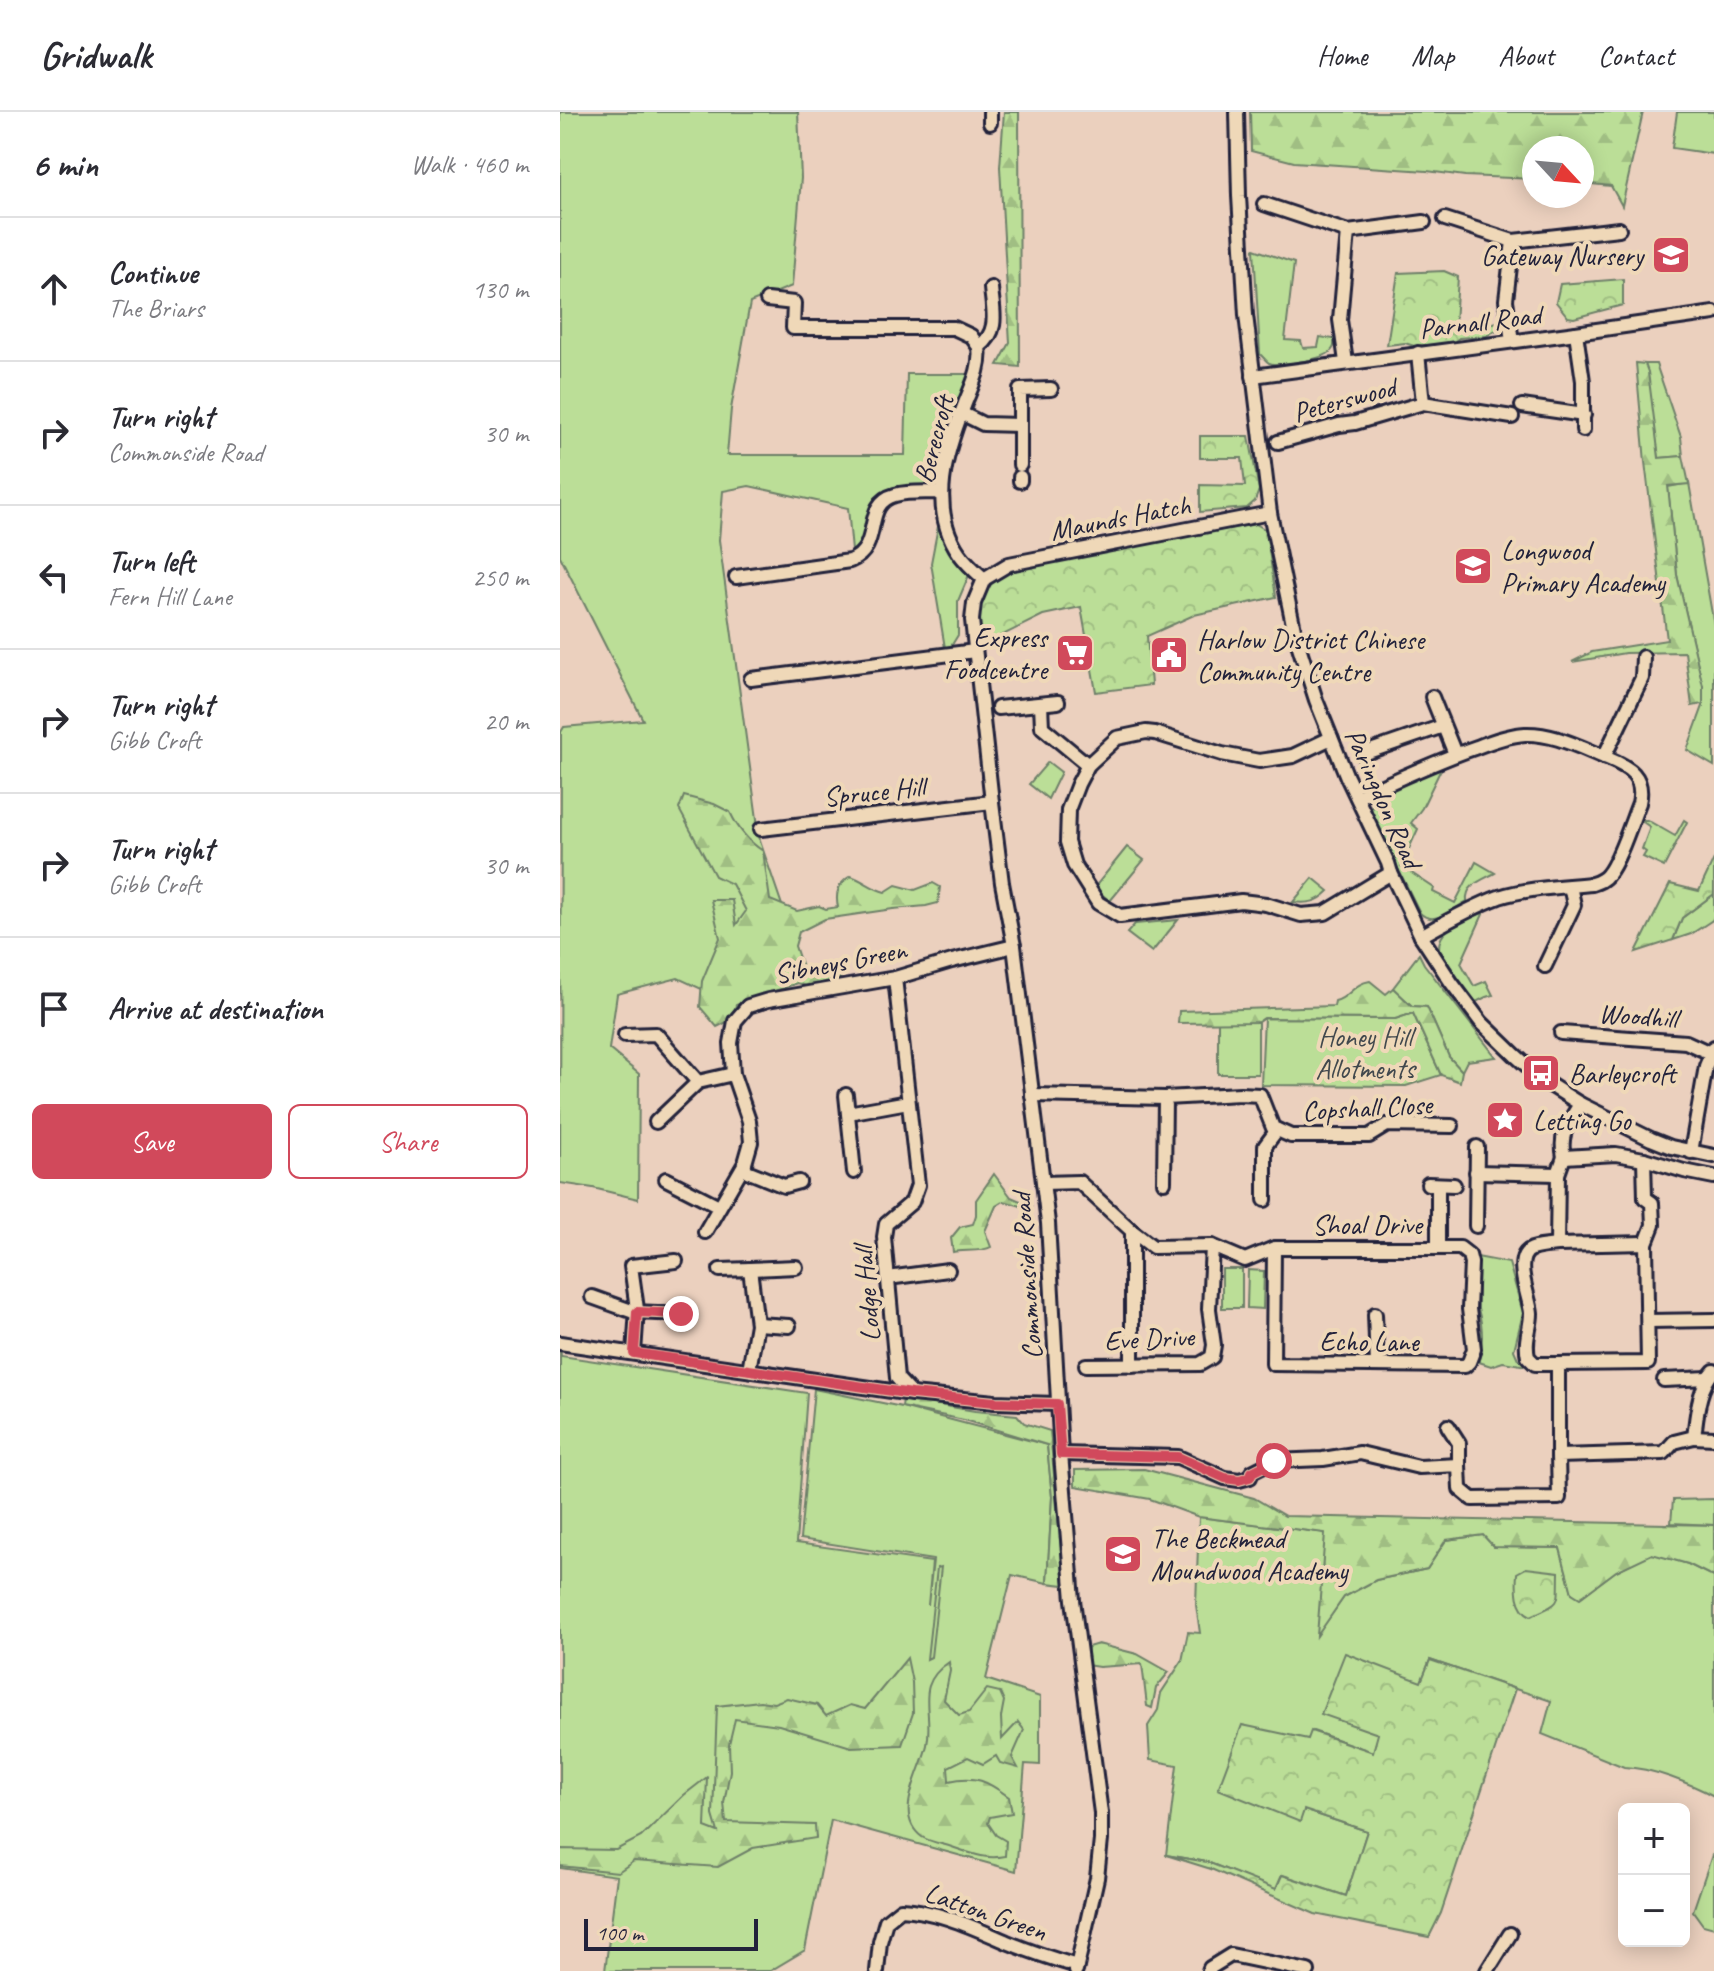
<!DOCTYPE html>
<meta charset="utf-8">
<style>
body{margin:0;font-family:Caveat,sans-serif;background:#f7f7f7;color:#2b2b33}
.controls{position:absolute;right:24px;bottom:24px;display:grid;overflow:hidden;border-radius:12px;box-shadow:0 4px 20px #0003}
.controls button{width:72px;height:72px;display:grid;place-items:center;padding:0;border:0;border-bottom:2px solid #e1e1e2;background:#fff;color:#2b2b33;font:40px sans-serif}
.compass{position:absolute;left:962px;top:24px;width:72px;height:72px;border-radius:50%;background:#fff;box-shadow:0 4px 20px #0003;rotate:116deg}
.scale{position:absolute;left:24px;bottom:20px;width:174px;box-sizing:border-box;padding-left:8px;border:4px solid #22223b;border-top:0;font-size:22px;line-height:28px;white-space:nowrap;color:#22223b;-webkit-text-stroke:6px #efd8b8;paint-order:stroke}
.stop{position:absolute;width:24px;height:24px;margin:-18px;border:6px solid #d1495b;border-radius:50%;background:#fff}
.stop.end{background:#d1495b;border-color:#fff;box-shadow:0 2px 8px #0008}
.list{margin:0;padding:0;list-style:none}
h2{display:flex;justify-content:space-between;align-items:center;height:104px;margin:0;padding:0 32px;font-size:34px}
h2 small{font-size:26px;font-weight:400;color:#7c7c81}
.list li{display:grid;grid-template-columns:52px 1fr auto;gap:24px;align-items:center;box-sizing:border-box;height:144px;padding:0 32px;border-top:2px solid #e1e1e2}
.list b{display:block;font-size:30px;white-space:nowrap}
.list p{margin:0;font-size:26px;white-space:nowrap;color:#7c7c81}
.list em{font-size:26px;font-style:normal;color:#7c7c81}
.actions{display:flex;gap:16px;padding:24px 32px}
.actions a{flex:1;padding:18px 0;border:2px solid #d1495b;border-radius:12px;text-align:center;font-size:28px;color:#d1495b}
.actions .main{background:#d1495b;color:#fff}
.icon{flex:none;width:44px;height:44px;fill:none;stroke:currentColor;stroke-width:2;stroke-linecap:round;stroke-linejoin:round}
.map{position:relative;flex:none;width:1154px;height:1859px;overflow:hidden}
header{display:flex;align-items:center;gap:48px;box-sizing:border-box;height:112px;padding:0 40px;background:#fff;border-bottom:2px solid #e1e1e2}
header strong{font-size:38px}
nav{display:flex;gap:44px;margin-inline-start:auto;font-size:28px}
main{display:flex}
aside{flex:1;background:#fff}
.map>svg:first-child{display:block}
.green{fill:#bbde97;stroke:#6e8069;stroke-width:2}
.forest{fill:url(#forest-firs);stroke:#6e8069;stroke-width:2}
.park{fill:url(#park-crowns);stroke:#6e8069;stroke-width:2}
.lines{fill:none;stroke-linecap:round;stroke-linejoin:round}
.minor-casing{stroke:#22223b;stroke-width:18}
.minor{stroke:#efd8b8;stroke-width:12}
.route{stroke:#d1495b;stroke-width:10}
.labels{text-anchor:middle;stroke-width:8;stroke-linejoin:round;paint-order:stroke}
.poi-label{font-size:28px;fill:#22223b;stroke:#efd8b8;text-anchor:start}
.street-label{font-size:28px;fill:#22223b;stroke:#efd8b8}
.park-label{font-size:28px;fill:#41484d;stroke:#efd8b8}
</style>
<header>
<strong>Gridwalk</strong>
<nav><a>Home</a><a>Map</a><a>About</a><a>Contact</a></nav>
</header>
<main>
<aside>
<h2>6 min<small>Walk · 460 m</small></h2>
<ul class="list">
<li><svg class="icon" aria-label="ahead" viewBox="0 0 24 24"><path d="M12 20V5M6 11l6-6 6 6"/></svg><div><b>Continue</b><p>The Briars</p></div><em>130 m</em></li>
<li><svg class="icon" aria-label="right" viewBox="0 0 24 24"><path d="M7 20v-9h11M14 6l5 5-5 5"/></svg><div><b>Turn right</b><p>Commonside Road</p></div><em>30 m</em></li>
<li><svg class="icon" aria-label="left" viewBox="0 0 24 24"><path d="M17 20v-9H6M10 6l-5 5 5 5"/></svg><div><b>Turn left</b><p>Fern Hill Lane</p></div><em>250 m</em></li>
<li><svg class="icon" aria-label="right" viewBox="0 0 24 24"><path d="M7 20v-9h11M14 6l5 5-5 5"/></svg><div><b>Turn right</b><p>Gibb Croft</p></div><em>20 m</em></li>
<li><svg class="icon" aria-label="right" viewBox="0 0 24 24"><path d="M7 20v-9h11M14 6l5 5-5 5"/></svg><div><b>Turn right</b><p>Gibb Croft</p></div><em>30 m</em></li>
<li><svg class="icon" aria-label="arrive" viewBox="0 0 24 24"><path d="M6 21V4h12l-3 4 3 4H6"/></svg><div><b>Arrive at destination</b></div></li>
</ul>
<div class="actions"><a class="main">Save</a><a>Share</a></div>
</aside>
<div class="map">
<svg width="1154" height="1859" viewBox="0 0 1154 1859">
<defs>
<pattern id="forest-firs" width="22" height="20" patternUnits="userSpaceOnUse" patternTransform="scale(2)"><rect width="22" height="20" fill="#bbde97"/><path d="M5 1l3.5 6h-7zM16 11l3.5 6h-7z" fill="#a0be83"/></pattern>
<pattern id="park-crowns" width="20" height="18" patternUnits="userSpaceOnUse" patternTransform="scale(2)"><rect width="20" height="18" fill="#bbde97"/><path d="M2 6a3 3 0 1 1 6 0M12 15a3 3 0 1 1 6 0" fill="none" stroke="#a0be83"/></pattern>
</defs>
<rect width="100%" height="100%" fill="#ebd0be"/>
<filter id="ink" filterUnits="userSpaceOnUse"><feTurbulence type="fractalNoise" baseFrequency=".0125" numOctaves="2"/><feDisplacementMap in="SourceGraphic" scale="16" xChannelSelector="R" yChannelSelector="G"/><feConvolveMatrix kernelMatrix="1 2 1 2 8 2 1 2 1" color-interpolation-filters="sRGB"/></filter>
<g filter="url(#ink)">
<g class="green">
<polygon points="0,0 238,0 241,66 232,174 190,191 171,297 167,343 345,343 347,262 410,262 382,329 373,373 339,375 323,385 297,439 292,439 288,396 189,374 163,379 159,428 200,729 226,805 176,893 118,866 57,882 49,937 79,962 78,1087 33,1076 0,1071 1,620 4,615 83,608 0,444"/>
<polygon points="1117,0 1154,0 1154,42 1112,36"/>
<path d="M694 137 734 151 725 228 741 229 743 236 758 235 760 225 774 227C774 233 775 235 771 239 765 247 719 255 709 251 705 248 704 246 700 242Z"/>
<polygon points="1085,252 1096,252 1121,325 1123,344 1099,346"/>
<polygon points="1129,371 1154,513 1154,654 1127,638 1143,594 1143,575 1117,463 1108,375"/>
<polygon points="380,404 393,440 409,463 398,489 398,523 390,536 385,536 371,451"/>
<polygon points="488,650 501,660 488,687 469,672"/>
<path d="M882 655 862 696 851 711 858 717 841 754 874 776 873 780 895 791 916 750 935 761C922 768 905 773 907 789 893 797 874 815 860 801L812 704C811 695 811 689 818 683Z"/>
<polygon points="1080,708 1087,708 1115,724 1124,708 1127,710 1104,755 1083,745 1086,740 1082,737 1090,715"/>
<polygon points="567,735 584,748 550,789 534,776"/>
<path d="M753 766 769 779C758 790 749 792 733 790Z"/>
<path d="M924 800 901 851 914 874 926 869 933 883 926 885 914 891 879 837C877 815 908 808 924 800Z"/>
<polygon points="618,808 592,840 567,821 575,812"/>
<polygon points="859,842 864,852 936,945 907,949 902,959 889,945 867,895 852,894 833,876"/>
<polygon points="853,901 881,963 846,974 701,973 704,906 835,907"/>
<rect x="658" y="910" width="40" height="52"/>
<path d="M917 1145 949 1151 963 1201 954 1238 958 1247 967 1254 943 1250 931 1254 919 1250C923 1233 923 1214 918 1197Z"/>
<rect x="662" y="1157" width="20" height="39"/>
<polygon points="688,1158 704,1159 703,1197 687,1196"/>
<polygon points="0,1235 1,1244 247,1281 236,1431 372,1450 368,1493 373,1448 240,1427 254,1277 342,1295 487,1333 492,1385 487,1471 452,1463 426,1567 480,1585 480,1653 465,1652 456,1759 271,1708 245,1838 210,1859 45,1859 57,1764 0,1756"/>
<polygon points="1154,1387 1154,1413 1111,1411 1113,1388"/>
<path d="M639 1405 766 1421 758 1522 784 1485 816 1468 867 1457 886 1428 923 1423 934 1435 1000 1436 1012 1480 1022 1484 1056 1459 1092 1441 1128 1452 1154 1465V1684C1129 1671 1092 1656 1064 1655L982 1622 991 1589 870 1548 850 1599 829 1592 813 1640 753 1619 748 1627 739 1709 744 1698 807 1719 786 1784 723 1763 717 1778 647 1750 606 1743 617 1653 590 1648 588 1614 598 1598 601 1581 622 1549 628 1520 640 1521 636 1493Z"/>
<polygon points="1154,1742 1154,1816 1143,1813 1133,1799 1152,1743"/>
</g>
<g class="forest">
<polygon points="444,0 459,0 460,255 438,253 450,231 440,55"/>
<polygon points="690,0 1083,0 1062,94 1051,74 1022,71 1022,36 974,36 974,67 905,64 867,59 734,50 691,39"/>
<polygon points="1076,251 1085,252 1088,260 1099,346 1123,344 1129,372 1108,374 1117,463 1143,574 1143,592 1132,594 1125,540 1065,541 1012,550 1032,540 1107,528 1085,350"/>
<path d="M124 684 154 692 170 700C177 715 189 730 203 739L210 788 237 799 259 794 266 797 278 795C275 782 278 771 291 764 303 768 312 777 325 780L336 773 355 778 373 771 380 775 378 791 366 794 333 797 265 807 239 820 235 834 242 855 263 862 280 855 286 860 269 876 258 878 237 871 176 893 171 908 157 915 140 895 142 869 160 826 151 788H172L176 813 186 799 172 772 155 764 119 697Z"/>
<polygon points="1154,782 1154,807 1131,822 1113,828 1122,806"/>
<path d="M810 869 826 882 833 876 852 894 867 895 889 945 902 959 900 970 881 963 853 901 835 907 704 906 698 910 618 911 619 899 774 894 775 889C789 886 794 871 810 869Z"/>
<path d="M434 1062 451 1085 472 1094H461L444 1089 436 1094 425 1119 431 1135C423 1140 404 1138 393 1140L391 1126 400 1115 413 1112 416 1103V1088Z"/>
<polygon points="343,1287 415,1299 457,1303 464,1311 490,1319 504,1473 487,1471 492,1385 487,1333 404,1308 342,1295"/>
<polygon points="584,1357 694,1386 725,1404 1154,1413 1154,1465 1128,1452 1092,1442 1056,1459 1020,1486 1012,1481 1000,1436 934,1435 923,1423 886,1428 867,1457 816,1468 784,1485 757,1524 765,1421 639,1405 590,1387 515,1374 515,1358"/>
<polygon points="381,1455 371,1545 367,1547 377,1456"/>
<polygon points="538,1532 577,1542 609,1560 596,1576 592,1596 587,1594 582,1552 539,1555 526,1553 528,1535"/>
<polygon points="347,1546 352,1570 353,1601 342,1633 291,1635 219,1613 175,1607 169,1632 170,1659 164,1691 166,1710 255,1713 256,1726 193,1736 158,1755 74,1749 58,1760 0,1754 0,1737 56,1738 81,1725 124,1683 147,1665 145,1715 158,1720 153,1703 157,1594 200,1589 214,1591 227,1586 257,1593 266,1604 290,1593 305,1597"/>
<path d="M389 1550 390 1559 384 1588 399 1603 409 1600 427 1577 440 1580 444 1589 441 1605 442 1627 458 1610 464 1618 452 1645 458 1656 440 1651 436 1644 423 1652 408 1645 388 1655 389 1669C416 1663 427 1669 449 1685L452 1701 430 1705 428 1711 436 1723 446 1729 445 1744C426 1748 410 1741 392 1735 383 1732 370 1730 362 1725 332 1703 361 1660 367 1633 374 1598 353 1574 389 1550Z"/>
</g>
<g class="park">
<polygon points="884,159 898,165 895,211 908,214 940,210 938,217 926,224 899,226 893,231 854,234 845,231 827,233 838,161"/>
<polygon points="1063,167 1063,193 1014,206 1008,205 996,190 1000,172"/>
<polygon points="640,324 689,324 699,378 695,389 687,396 640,400 640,373 685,374 682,346 640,346"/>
<polygon points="696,412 706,418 716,485 634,503 587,524 591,573 536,580 521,495 483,503 421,534 417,519 422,486 434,468 455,457 529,441"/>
<polygon points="1154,747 1154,782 1122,806 1113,828 1076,840 1110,772 1139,779"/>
<path d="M966 1456 999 1460C998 1494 1003 1489 971 1504 955 1497 956 1476 957 1461Z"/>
<polygon points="785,1541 861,1570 870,1548 955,1577 881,1801 869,1825 755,1802 651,1757 606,1743 647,1750 716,1777 722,1763 786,1784 807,1719 744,1698 740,1710 658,1677 682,1613 748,1627 751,1619 813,1640 818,1622 761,1602"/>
</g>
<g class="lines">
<defs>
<g id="minor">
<polyline points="677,0 679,84 686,203 710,401 735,522 756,588 787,665 828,751 831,761 861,824 891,870 921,910 955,943 984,969 1020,992 1091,1027 1111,1035 1154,1044"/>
<polyline points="430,11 430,0"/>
<polyline points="704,92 788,120 864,110"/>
<polyline points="885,107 953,129"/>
<polyline points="207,188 234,191 233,216 394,216 411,224 419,235"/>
<polyline points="1016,221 1023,269 1023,318"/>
<polyline points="952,229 946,188 953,129 1059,117"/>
<polyline points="858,241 863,291"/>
<polyline points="786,250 780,208 788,120"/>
<polyline points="693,264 1016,221 1154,201"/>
<polyline points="962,294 1024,303"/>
<polyline points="401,301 423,312 460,313"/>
<polyline points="718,330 779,313 795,311 863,291 952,305"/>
<polyline points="460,353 460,278 491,277"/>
<polyline points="460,365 460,369"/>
<path d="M176 465 290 449C324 435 301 392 335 383 349 379 366 381 380 380"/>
<polyline points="424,467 414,491 412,508 432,690 442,771 454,834 488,1111 501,1342 513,1488 541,1701 541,1728 537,1766 516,1859"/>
<path d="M424 467C415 459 406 451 399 441 368 396 386 340 404 294 411 275 422 256 419 235 440 219 433 199 431 176"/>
<polyline points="424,467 449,452 710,401"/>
<polyline points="191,567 415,539"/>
<polyline points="872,585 895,642"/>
<polyline points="481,592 482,615 528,653"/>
<polyline points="438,596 498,590"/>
<polyline points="771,626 733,644 699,649 662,642 595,621 586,620 557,626 528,653 518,672 508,698 507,730 514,753 538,791 560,804 681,789 706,792 741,803 765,801 831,761"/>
<polyline points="802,642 883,614"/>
<polyline points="1044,645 1082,566 1083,545"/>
<path d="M797 685C837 668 876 649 917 635 932 629 948 623 965 622 994 621 1021 636 1047 646 1069 655 1085 664 1079 691 1072 708 1059 749 1048 762 1044 768 1038 770 1032 772 1002 775 968 776 939 785 912 795 886 810 861 824"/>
<polyline points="201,717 432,690"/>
<polyline points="985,854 1014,793 1010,774"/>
<polyline points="335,866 358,1073 352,1090 326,1112 324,1125 337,1266 352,1282"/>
<polyline points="1001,921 1126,930 1150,941"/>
<polyline points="65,923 96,922 138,970 173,962"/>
<polyline points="286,983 294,1060"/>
<polyline points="472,983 605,986 680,982 700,983 713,1016 731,1024 809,1024 827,1013 892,1014"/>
<path d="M1020 992C1008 1012 999 1022 1004 1045L1056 1042 1084 1047 1124 1059 1154 1065"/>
<polyline points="288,1001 348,990"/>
<polyline points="96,1010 138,970"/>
<polyline points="1131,1040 1146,954 1154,935"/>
<polyline points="1084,1047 1085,1086 1092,1091 1093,1113 1086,1131"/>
<polyline points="182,1057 224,1074 239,1070"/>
<polyline points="916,1060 998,1062"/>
<polyline points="106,1067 159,1094"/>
<polyline points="604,1070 605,986"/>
<polyline points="483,1071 519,1070 572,1119 593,1135 652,1134"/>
<polyline points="868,1072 894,1073"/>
<polyline points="705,1088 705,1034 717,1018"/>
<polyline points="916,1114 917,1035"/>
<polyline points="572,1119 572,1253"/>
<polyline points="145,1120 185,1051 191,1030 189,1009 173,962 171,931 175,909 188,894 208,888 335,866 392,849 454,834"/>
<path d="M997 1133C989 1134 980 1134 972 1137 951 1145 970 1185 971 1201 971 1217 964 1227 968 1245L975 1252H998"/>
<polyline points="878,1136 878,1073"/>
<polyline points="190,1157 236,1155"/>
<polyline points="160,1158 190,1157 197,1212 189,1258"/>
<polyline points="328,1166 388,1158"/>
<polyline points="32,1185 74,1200 121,1202"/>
<polyline points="815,1202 817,1253"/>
<polyline points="1088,1209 1154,1208"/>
<polyline points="197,1212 229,1214"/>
<polyline points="0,1231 352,1282 435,1290 497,1292"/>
<polyline points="74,1241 77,1197 71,1154 116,1149"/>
<polyline points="526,1253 640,1252 652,1245 654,1233 649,1197 652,1134 685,1148 714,1136 713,1252 905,1254 909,1250 914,1237 909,1197 911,1151 909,1143 900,1136 714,1136"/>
<polyline points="1104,1268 1148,1266"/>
<polyline points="888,1314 899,1331 899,1353"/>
<polyline points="1134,1325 1154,1326"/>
<path d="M501 1342 618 1345 665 1366 679 1368 690 1365 692 1360 714 1349 763 1347 800 1341 859 1355 899 1353 900 1377 912 1387 999 1386 998 1344 1104 1341 1114 1330 1134 1325C1137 1303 1138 1276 1154 1259"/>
<polyline points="998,1344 998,1252 1088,1251 1086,1131 997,1133 998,1062 1004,1045"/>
<path d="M317 1859 320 1830 326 1809 341 1797C379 1799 412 1815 447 1830 469 1839 493 1847 517 1854"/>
<polyline points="649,1859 650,1856 671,1843 748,1859"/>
<polyline points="927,1859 950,1822"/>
</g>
</defs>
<use href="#minor" class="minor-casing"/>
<use href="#minor" class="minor"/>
</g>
</g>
<g class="lines" filter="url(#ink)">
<polyline class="route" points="121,1202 77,1200 74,1241 352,1282 435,1290 497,1292 501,1342 618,1345 665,1366 679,1368 690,1365 692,1360 714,1349"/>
</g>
<defs>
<symbol id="school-square" viewBox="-11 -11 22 22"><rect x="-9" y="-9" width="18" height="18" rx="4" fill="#d1495b" stroke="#efd8b8"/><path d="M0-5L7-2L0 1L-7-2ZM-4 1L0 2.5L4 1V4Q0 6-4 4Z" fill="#fff"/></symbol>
<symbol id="supermarket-square" viewBox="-11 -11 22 22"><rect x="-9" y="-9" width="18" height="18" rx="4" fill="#d1495b" stroke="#efd8b8"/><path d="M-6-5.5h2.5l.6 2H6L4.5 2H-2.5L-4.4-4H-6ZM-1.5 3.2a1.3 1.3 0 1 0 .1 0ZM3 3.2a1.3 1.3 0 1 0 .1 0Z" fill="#fff"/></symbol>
<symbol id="civic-square" viewBox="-11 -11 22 22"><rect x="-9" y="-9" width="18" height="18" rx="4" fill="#d1495b" stroke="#efd8b8"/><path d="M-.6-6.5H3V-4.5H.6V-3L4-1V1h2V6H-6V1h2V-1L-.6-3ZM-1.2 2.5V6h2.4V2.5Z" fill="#fff"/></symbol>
<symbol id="bus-square" viewBox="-11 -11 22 22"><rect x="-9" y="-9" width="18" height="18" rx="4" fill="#d1495b" stroke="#efd8b8"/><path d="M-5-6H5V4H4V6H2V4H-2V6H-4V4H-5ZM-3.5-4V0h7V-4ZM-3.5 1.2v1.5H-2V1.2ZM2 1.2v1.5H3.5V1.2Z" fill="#fff"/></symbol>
<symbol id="sight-square" viewBox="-11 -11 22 22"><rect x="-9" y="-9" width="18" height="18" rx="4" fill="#d1495b" stroke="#efd8b8"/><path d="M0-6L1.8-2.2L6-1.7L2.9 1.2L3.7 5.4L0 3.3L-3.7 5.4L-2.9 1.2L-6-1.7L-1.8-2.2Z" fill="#fff"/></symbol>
</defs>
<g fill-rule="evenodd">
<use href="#school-square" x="1089" y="121" width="44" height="44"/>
<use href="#school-square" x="891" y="432" width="44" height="44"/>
<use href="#supermarket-square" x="493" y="519" width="44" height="44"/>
<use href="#civic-square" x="587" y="521" width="44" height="44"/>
<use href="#bus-square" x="959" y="939" width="44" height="44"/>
<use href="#sight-square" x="923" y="986" width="44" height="44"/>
<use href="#school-square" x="541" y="1420" width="44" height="44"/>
</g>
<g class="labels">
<g class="poi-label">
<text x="1083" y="153" text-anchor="end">Gateway Nursery</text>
<text x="941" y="448">Longwood<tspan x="941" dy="32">Primary Academy</tspan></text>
<text x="487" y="535" text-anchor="end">Express<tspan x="487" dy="32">Foodcentre</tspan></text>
<text x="637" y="537">Harlow District Chinese<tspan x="637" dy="32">Community Centre</tspan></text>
<text x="1009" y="971">Barleycroft</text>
<text x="973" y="1018">Letting Go</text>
<text x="591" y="1436">The Beckmead<tspan x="591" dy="32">Moundwood Academy</tspan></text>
</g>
<g class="street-label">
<text transform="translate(920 209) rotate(-7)" y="10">Parnall Road</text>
<text transform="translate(784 287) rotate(-15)" y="10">Peterswood</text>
<text transform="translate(373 327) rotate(-76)" y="10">Berecroft</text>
<text transform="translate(560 405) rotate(-11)" y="10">Maunds Hatch</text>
<text transform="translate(314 679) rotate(-6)" y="10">Spruce Hill</text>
<text transform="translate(824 686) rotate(66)" y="10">Paringdon Road</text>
<text transform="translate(280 849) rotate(-11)" y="10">Sibneys Green</text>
<text transform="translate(1078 903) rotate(4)" y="10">Woodhill</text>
<text transform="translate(807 995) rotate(-3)" y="10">Copshall Close</text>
<text x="807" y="1122">Shoal Drive</text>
<text transform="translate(466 1164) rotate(-94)" y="10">Commonside Road</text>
<text transform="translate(306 1182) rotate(-95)" y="10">Lodge Hall</text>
<text transform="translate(589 1226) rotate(-3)" y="10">Eve Drive</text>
<text x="809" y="1239">Echo Lane</text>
<text transform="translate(426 1799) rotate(19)" y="10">Latton Green</text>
</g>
<g class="park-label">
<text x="805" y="934">Honey Hill<tspan x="805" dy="32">Allotments</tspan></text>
</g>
</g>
</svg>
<div class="controls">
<button>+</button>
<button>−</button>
</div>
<svg class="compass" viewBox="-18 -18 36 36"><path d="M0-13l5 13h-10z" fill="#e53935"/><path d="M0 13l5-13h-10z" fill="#7c7c81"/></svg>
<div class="scale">100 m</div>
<div class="stop" style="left:714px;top:1349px"></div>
<div class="stop end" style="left:121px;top:1202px"></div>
</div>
</main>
